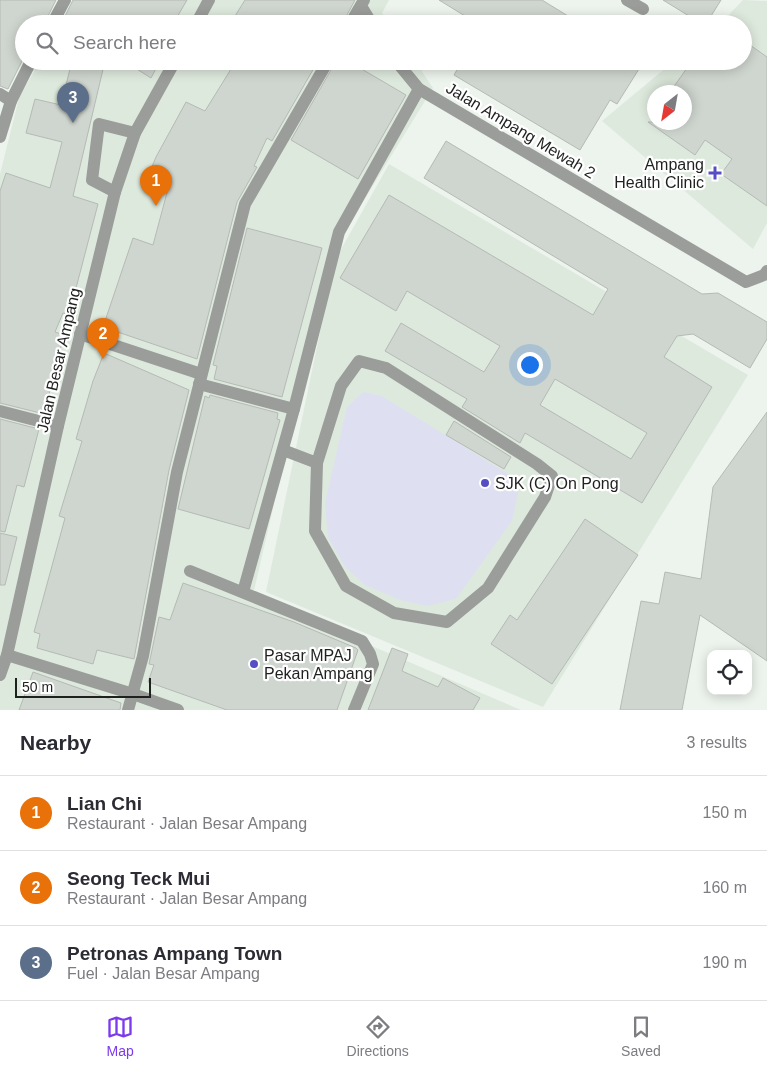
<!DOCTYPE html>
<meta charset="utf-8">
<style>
body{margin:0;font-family:Helvetica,sans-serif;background:#f2f2f3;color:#2b2b33}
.controls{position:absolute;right:15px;bottom:15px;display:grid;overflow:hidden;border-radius:10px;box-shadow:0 2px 12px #0003}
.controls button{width:45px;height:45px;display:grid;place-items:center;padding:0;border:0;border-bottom:1px solid #e1e1e2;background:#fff;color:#2b2b33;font:25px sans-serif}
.compass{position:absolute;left:647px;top:85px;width:45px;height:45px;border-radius:50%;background:#fff;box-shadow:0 2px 12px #0003;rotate:211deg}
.scale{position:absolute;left:15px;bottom:12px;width:136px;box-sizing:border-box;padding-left:5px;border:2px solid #1f211f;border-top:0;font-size:14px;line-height:18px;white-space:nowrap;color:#1f211f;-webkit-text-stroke:4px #fff;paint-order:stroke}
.you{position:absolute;left:529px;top:364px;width:18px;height:18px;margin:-12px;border:4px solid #fff;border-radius:50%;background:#1a73e8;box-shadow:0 0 0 8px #1a73e833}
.badge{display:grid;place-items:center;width:32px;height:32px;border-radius:50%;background:#7c3aed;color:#fff;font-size:16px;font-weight:700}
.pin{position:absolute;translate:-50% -41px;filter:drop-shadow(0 1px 2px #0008)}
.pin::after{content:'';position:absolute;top:26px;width:18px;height:15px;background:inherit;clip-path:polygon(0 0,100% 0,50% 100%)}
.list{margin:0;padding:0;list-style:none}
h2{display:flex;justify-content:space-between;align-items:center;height:65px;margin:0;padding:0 20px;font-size:21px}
h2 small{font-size:16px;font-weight:400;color:#7c7c81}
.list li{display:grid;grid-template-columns:32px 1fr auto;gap:15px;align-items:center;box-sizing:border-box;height:75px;padding:0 20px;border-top:1px solid #e1e1e2}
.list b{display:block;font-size:19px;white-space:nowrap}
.list p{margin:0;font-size:16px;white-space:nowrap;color:#7c7c81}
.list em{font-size:16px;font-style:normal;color:#7c7c81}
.icon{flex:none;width:28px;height:28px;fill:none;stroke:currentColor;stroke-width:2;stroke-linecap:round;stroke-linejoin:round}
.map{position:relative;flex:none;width:767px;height:710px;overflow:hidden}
.search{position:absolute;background:#fff;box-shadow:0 2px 12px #0003;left:15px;right:15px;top:15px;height:55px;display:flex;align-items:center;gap:12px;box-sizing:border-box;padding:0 18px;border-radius:28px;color:#7c7c81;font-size:19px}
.sheet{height:290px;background:#fff}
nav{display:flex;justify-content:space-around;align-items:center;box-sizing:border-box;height:70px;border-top:1px solid #e1e1e2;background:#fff;font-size:14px;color:#7c7c81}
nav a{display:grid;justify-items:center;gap:2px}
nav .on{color:#7c3aed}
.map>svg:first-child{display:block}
.built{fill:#dee9dd;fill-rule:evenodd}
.green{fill:#dee0f1}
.building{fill:#cfd5cf;stroke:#b5bab4;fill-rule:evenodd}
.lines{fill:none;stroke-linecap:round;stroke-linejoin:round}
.minor{stroke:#9b9d9b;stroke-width:12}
.poi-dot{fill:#574dc5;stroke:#fff;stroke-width:2}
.labels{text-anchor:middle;stroke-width:4.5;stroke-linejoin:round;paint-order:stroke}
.street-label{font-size:16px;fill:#1f211f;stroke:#fff}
.poi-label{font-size:16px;fill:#1f211f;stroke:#fff;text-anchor:start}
</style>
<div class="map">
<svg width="767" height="710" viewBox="0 0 767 710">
<rect width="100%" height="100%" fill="#edf3ed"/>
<g class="built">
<polygon points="76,0 389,0 382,13 389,24 62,24"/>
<path d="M743 0 767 1V223L753 249 602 121 674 61H743V24H720ZM654 92H684V122H654Z"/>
<polygon points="40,61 415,61 433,88 332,252 253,595 521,710 0,710 0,174 19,98"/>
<polygon points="389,164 748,375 543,707 266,592 335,260"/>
</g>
<polygon class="green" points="363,392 382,396 510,475 518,493 512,521 456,599 427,606 400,600 365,585 345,567 328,537 325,503 347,407"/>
<g class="building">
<polygon points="0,0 56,0 44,24 24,24 24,57 8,89 0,86"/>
<polygon points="73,0 187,0 173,24 61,24"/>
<polygon points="245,0 355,0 342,24 249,24 235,16"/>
<polygon points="439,0 542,0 581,24 478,24"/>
<polygon points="663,0 721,0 706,24 702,24"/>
<polygon points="743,40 767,57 767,206 721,174 732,159 705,140 695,155 648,122 684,122 684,92 670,92 692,61 743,61"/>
<polygon points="72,61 105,61 73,196 98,204 69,315 63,313 55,332 64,335 44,414 0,403 0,191 6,173 50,188 62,142 26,133 35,99 61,105"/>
<polygon points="124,61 160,61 151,78"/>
<polygon points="236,61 318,61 272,141 267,138 254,166 257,167 237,202 197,359 103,327 133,238 153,245 169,185 148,176 156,157 186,102 205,111"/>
<polygon points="336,61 348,61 406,95 358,179 291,140"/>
<polygon points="462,61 644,61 617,104 610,100 580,150 454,75"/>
<path d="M446 141 702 294 718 293 767 322V339L750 368 693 334 677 336 664 357 712 387 642 503 525 433 520 443 462 407 467 399 385 351 401 323 484 372 500 346 407 291 396 311 340 278 389 195 593 315 608 289 424 178ZM555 379 647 433 631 459 540 405Z"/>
<polygon points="247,228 322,248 282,397 214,379 217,366 213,365"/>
<polygon points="104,353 189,390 169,470 134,659 97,650 93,664 37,648 40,634 34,632 65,518 59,516 82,441 76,439 93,381"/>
<polygon points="210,395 278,413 277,419 280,420 249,529 178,509 205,396 209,398"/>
<polygon points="767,412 767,661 700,615 682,710 620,710 641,601 659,604 665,572 701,579 713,487"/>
<polygon points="0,419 39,429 24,487 17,485 5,532 0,531"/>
<polygon points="454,421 511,457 504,469 446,435"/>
<polygon points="585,519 638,555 552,684 491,644 510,615 517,620"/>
<polygon points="0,533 17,537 5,585 0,585"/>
<polygon points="183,583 294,622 356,648 358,650 337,710 227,710 148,682 154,665 149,664 159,617 170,620"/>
<polygon points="392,648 408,654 402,671 438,687 443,678 480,698 473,710 368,710"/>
<polygon points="33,672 121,703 120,710 19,710"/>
</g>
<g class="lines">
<g class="minor">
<polyline points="627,0 643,9"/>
<polyline points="361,6 372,24"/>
<polyline points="52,24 65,0"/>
<polyline points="196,24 209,0"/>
<polyline points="350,24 364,0"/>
<polyline points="396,61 419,89 746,282 764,275 767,271"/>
<polyline points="0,94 11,101"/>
<polyline points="0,137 11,101 31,61"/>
<polyline points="115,192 92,180 99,124 135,133"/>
<polyline points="80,334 201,374"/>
<polygon points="359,361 386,368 537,464 552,476 545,497 488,588 447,622 394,613 346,586 315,531 317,463 341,386"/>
<polyline points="199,384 294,409"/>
<polyline points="0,411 58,426"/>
<polyline points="283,450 317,463"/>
<polyline points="190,571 362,641 370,654 373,664 354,710"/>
<polyline points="243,592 294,409 339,232 419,89"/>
<polyline points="7,655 133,694 178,710"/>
<polyline points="0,675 7,655 58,426 115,192 135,133 175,61"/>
<polyline points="128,710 143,656 177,472 245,204 328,61"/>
</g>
</g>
<g class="poi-dot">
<path d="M712.5 165.5h5v5h5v5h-5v5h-5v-5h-5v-5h5z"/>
<circle cx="485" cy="483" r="5"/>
<circle cx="254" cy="664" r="5"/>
</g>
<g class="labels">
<g class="street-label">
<text transform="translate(521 130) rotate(31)" y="6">Jalan Ampang Mewah 2</text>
<text transform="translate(58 360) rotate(-77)" y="6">Jalan Besar Ampang</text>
</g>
<g class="poi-label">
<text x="704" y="170" text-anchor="end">Ampang<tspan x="704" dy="18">Health Clinic</tspan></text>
<text x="495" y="489">SJK (C) On Pong</text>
<text x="264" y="661">Pasar MPAJ<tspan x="264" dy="18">Pekan Ampang</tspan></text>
</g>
</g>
</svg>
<div class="controls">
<button><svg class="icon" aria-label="locate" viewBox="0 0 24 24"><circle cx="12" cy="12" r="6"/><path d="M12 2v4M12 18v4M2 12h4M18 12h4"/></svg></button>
</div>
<svg class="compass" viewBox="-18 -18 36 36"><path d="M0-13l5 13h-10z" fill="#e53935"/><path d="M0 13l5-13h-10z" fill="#7c7c81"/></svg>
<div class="scale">50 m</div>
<div class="you"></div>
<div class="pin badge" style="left:156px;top:206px;background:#e8710a">1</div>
<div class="pin badge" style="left:103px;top:359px;background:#e8710a">2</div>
<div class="pin badge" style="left:73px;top:123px;background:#5c6f8a">3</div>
<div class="search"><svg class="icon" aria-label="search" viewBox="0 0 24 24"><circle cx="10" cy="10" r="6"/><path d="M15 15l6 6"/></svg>Search here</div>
</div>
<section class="sheet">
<h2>Nearby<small>3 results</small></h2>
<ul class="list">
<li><span class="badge" style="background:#e8710a">1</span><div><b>Lian Chi</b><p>Restaurant · Jalan Besar Ampang</p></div><em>150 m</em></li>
<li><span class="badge" style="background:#e8710a">2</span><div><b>Seong Teck Mui</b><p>Restaurant · Jalan Besar Ampang</p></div><em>160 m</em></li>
<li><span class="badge" style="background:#5c6f8a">3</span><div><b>Petronas Ampang Town</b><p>Fuel · Jalan Besar Ampang</p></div><em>190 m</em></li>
</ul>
</section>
<nav>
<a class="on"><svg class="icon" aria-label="map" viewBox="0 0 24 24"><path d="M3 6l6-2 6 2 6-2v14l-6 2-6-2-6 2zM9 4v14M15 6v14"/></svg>Map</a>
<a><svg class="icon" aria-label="directions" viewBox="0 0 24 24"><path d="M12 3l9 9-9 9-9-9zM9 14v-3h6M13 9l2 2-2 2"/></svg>Directions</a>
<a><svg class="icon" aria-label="saved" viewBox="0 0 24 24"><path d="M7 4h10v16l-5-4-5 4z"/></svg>Saved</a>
</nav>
